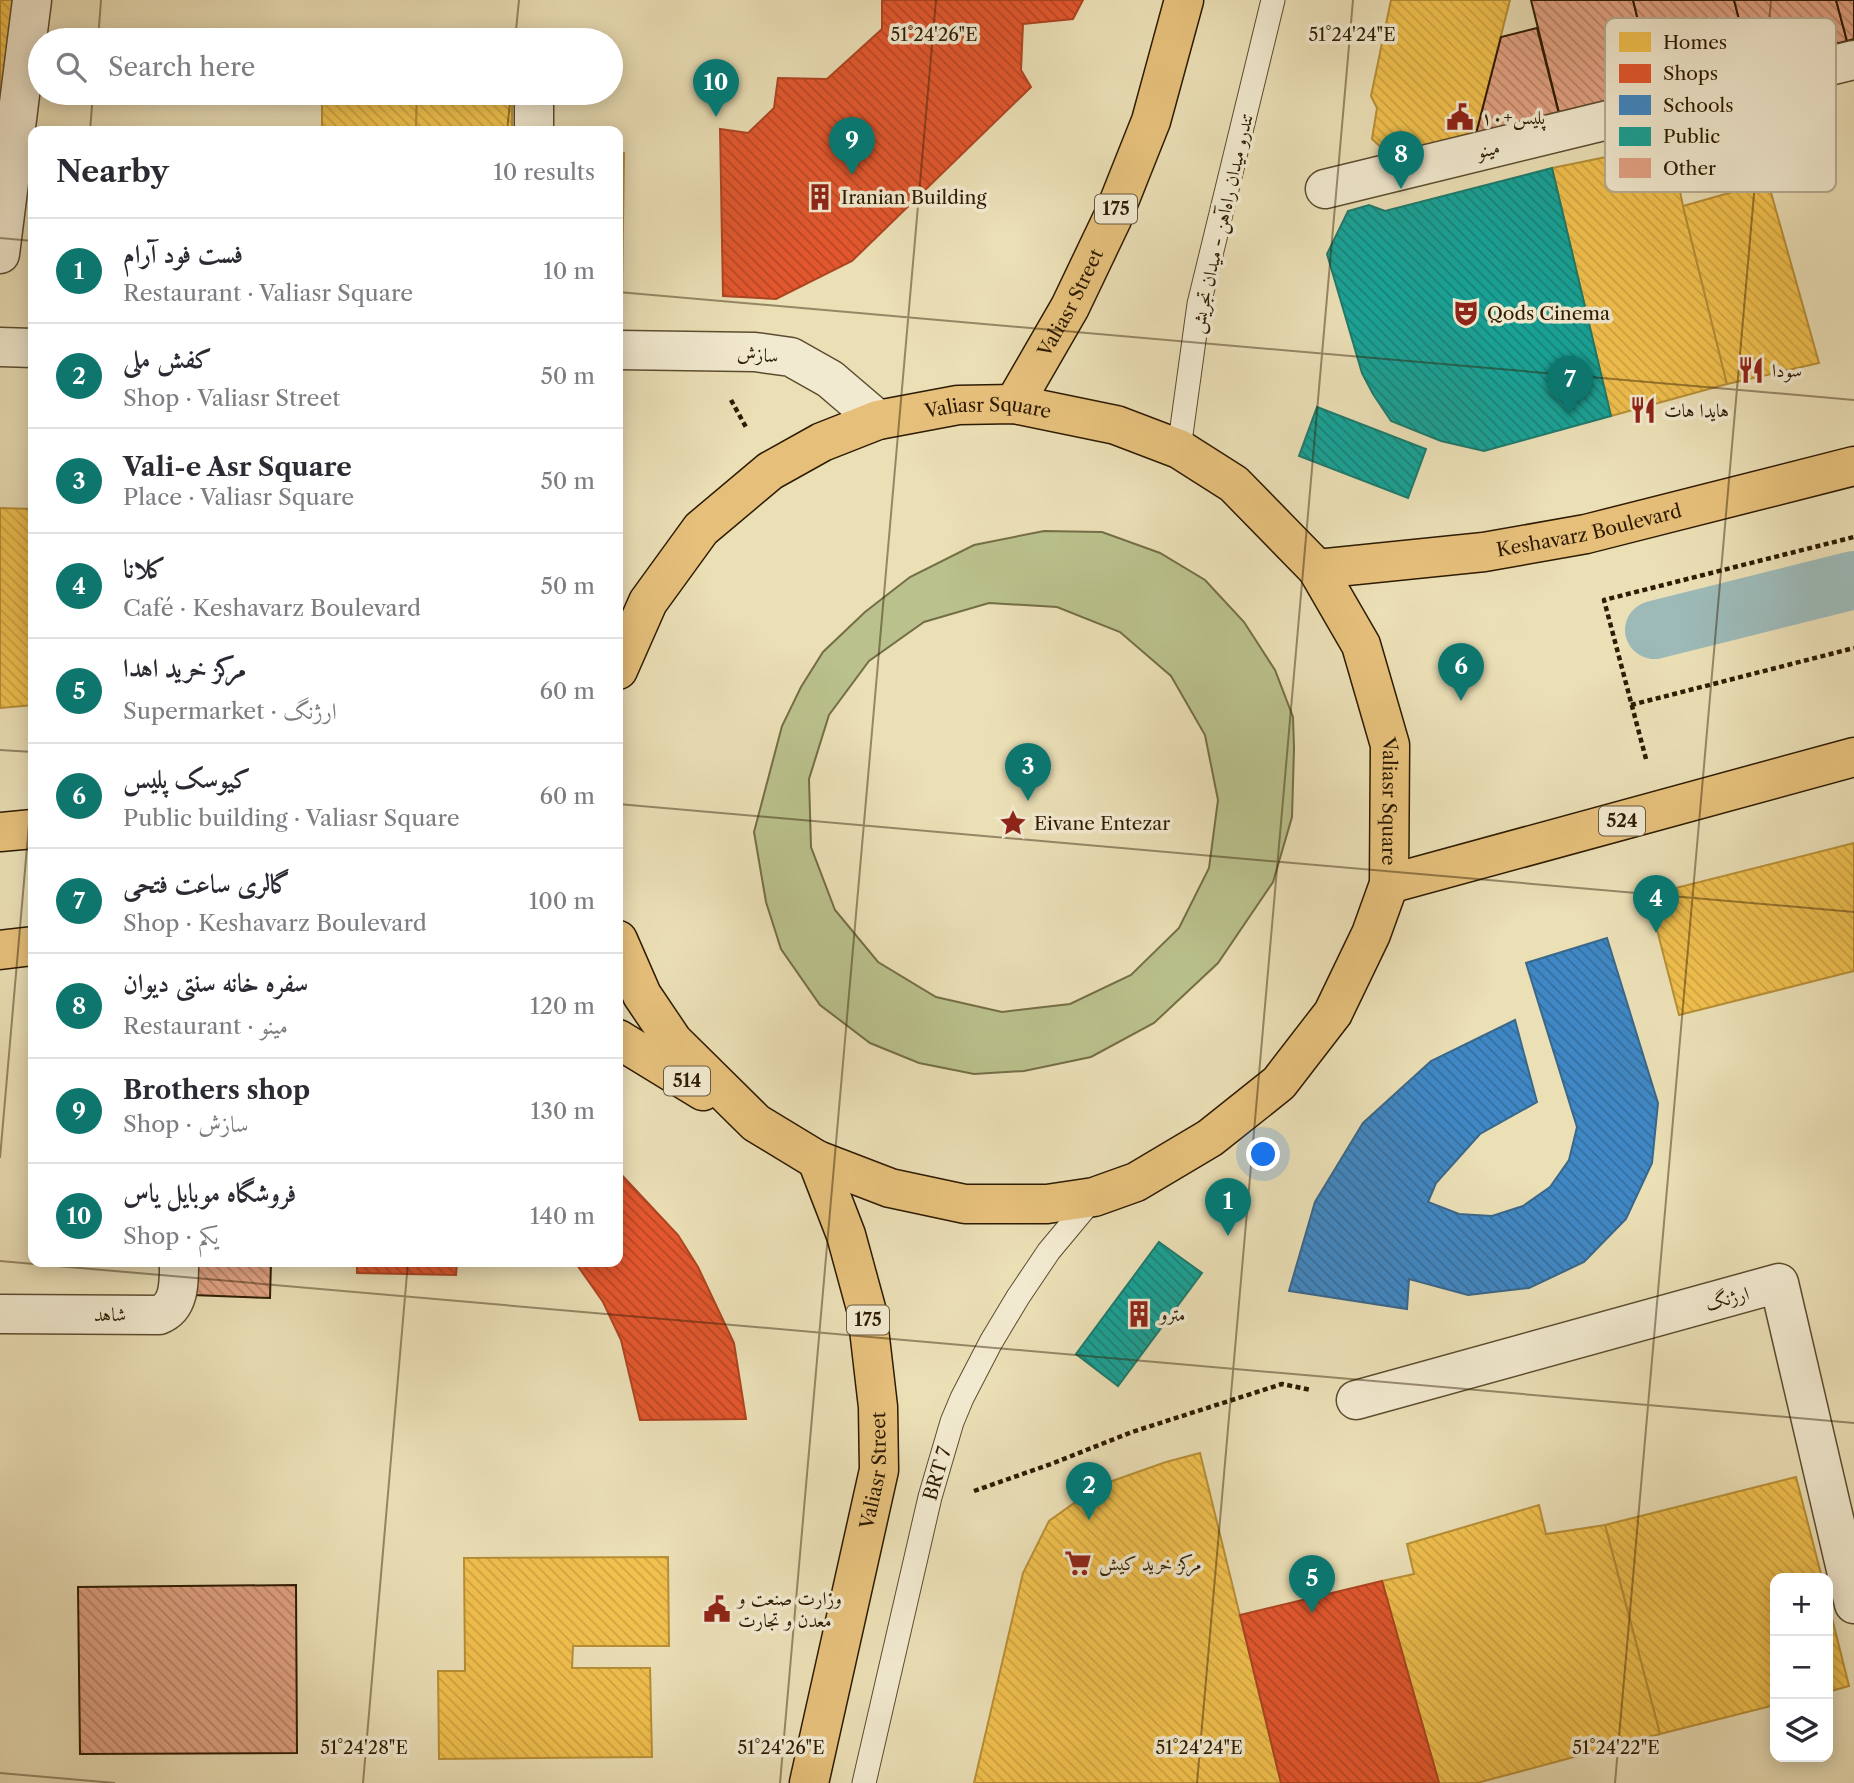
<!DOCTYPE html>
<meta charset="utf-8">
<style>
body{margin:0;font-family:"Libre Caslon Text",Amiri,serif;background:#f2f2f3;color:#2b2b33}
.controls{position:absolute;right:21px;bottom:21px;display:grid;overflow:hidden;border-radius:14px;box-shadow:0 4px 18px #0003}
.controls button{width:63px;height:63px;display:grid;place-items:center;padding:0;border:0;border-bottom:2px solid #e1e1e2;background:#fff;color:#2b2b33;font:35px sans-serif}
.you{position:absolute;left:1264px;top:1155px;width:24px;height:24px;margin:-18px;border:5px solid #fff;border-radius:50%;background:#1a73e8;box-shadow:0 0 0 10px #1a73e833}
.badge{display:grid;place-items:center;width:46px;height:46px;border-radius:50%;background:#0f766e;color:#fff;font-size:23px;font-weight:700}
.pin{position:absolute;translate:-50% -58px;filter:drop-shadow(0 2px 4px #0008)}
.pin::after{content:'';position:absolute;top:37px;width:24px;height:21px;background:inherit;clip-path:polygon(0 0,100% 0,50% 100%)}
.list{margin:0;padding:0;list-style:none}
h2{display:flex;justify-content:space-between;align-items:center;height:91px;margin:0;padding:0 28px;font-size:30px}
h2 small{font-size:23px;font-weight:400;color:#7c7c81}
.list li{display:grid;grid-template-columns:46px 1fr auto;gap:21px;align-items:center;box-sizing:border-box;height:105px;padding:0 28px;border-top:2px solid #e1e1e2}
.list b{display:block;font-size:26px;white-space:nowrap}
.list p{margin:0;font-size:23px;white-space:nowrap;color:#7c7c81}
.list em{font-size:23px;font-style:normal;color:#7c7c81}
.icon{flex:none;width:38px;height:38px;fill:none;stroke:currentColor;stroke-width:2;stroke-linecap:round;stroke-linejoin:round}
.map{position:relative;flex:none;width:1854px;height:1783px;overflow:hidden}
.search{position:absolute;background:#fff;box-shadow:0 4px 18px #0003;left:28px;top:28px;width:595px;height:77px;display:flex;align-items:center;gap:18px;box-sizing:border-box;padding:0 24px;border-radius:38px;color:#7c7c81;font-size:26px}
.panel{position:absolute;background:#fff;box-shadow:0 4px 18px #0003;left:28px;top:126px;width:595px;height:1141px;border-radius:14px}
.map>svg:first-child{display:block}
.green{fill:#bac18c;stroke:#746e47;stroke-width:2;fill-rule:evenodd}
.homes{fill:url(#homes-back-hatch);stroke:#b78f37;stroke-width:2}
.shops{fill:url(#shops-back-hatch);stroke:#ad4521;stroke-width:2}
.schools{fill:url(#schools-back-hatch);stroke:#3a678a;stroke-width:2}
.public{fill:url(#public-back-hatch);stroke:#1e7a6b;stroke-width:2}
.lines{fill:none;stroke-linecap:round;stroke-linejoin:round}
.canal{stroke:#9dbab8;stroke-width:58}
.building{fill:url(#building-back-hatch);stroke:#2d1b02;stroke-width:2}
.service-casing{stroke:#5c4c2f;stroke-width:25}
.minor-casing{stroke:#5c4c2f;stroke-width:41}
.tertiary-casing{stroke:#5c4c2f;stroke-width:41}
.primary-casing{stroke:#2d1b02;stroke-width:41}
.path{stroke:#2d1b02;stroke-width:4.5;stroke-dasharray:5 3.5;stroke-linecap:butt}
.service{stroke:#f2ead0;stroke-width:23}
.minor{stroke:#f2ead0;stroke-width:38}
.tertiary{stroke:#f2ead0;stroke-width:38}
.primary{stroke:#e6c07b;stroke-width:38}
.ticks{fill:none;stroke:#2d1b02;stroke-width:2;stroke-opacity:0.45}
.labels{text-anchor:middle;stroke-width:7;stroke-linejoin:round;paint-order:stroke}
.shield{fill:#f2ead0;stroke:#685940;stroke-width:2}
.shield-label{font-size:18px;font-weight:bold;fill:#2d1b02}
.poi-label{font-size:19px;fill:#2d1b02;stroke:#f2ead0;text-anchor:start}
.street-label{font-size:19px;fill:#2d1b02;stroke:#f2ead0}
.key{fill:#f2ead0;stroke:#b7ac92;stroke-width:2}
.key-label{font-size:19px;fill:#2d1b02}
.ticks-label{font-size:18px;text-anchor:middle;fill:#2d1b02;stroke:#f2ead0;stroke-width:7;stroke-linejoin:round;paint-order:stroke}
</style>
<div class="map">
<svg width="1854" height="1783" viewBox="0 0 1854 1783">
<defs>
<pattern id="homes-back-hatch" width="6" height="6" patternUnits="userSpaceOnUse" patternTransform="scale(1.75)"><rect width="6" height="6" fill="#f2c14e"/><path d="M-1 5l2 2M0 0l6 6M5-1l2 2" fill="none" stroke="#d0a542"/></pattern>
<pattern id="shops-back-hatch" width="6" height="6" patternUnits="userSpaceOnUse" patternTransform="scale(1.75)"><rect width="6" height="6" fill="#e4572e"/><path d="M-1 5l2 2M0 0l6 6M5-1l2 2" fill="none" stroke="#b94725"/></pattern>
<pattern id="schools-back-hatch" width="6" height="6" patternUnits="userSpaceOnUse" patternTransform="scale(1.75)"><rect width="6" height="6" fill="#3f88c5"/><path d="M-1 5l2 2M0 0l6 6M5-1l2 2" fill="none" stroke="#356e9e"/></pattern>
<pattern id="public-back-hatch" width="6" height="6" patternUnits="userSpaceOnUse" patternTransform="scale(1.75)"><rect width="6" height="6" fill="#17a398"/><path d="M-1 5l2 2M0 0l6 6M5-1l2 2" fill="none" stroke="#15847a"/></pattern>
<pattern id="building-back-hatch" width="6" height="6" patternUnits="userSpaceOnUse" patternTransform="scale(1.75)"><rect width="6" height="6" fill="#e3a384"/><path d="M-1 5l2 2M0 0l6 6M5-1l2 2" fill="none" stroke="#b8846a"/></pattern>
</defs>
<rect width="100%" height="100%" fill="#ebdfb6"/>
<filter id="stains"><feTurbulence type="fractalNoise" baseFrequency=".00286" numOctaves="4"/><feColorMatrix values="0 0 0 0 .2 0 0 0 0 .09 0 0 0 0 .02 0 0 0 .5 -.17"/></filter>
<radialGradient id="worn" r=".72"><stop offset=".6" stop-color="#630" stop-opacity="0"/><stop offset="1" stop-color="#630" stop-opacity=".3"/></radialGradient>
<path class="green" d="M1044 531 1102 532 1160 553 1205 580 1244 622 1275 670 1293 717 1294 748 1292 817 1273 882 1218 963 1154 1023 1091 1057 1024 1071 974 1074 919 1063 870 1043 820 1005 781 949 766 902 754 832 782 726 801 687 823 652 865 612 910 577 974 545ZM989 603 1057 607 1120 632 1171 676 1205 735 1218 800 1209 868 1179 928 1131 975 1070 1004 1002 1012 936 997 878 962 835 910 811 847 809 779 829 715 869 661 924 622Z"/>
<g class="homes">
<polygon points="0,0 14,0 0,118"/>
<polygon points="1391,0 1510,0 1476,134 1390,156 1372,139 1377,108 1371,96"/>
<polygon points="322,93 417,93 416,131 322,131"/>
<polygon points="417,93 497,93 497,94 512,96 512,131 416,131"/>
<polygon points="1670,144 1683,206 1727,384 1611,416 1552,168"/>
<polygon points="618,153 624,153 622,297 618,297"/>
<polygon points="1768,182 1819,363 1727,384 1683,206"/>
<polygon points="0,508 33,509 33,705 0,708"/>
<polygon points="1854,843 1854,971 1679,1015 1648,895"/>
<polygon points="1200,1453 1281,1783 974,1783 1023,1573 1049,1521 1098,1486 1166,1462"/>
<polygon points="1796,1477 1822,1578 1775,1578 1775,1705 1660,1734 1605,1525"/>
<polygon points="1539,1505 1546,1534 1605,1525 1660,1734 1477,1783 1439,1783 1382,1581 1414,1574 1407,1544"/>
<polygon points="668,1557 669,1646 573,1646 572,1668 650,1668 652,1757 439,1759 438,1671 465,1671 464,1558"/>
<polygon points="1828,1602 1849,1686 1828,1692"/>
</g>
<g class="shops">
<polygon points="882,0 1083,0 1073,19 1023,24 1021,70 1031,87 852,261 776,299 723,296 720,129 748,133 774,108 778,78 827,79 882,29"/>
<polygon points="618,1171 678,1235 698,1267 734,1343 746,1419 640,1420 621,1340 603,1302 575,1262 618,1262"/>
<polygon points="357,1262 457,1262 456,1275 357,1273"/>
<polygon points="1382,1581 1439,1783 1281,1783 1240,1615"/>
</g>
<polygon class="schools" points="1607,938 1658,1103 1652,1163 1626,1219 1584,1262 1529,1288 1468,1295 1409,1279 1407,1309 1289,1291 1315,1202 1363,1123 1431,1061 1515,1020 1537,1102 1480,1134 1436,1183 1428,1202 1459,1214 1492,1216 1523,1206 1550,1187 1569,1160 1577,1127 1526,963"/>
<g class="public">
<polygon points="1552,168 1611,416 1484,451 1441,441 1391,421 1373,394 1362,373 1327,254 1348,211 1369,205 1385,211"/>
<polygon points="1317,407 1426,449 1408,498 1299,456"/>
<polygon points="1159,1242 1202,1273 1118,1386 1076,1354"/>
</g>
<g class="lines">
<polyline class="canal" points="1654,630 1854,580"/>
</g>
<g class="building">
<polygon points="1531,0 1633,0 1655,89 1559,113"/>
<polygon points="1633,0 1734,0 1751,65 1655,89"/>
<polygon points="1734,0 1836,0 1847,41 1751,65"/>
<polygon points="1836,0 1854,0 1854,39 1847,41"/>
<polygon points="1537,28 1559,114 1476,134 1501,37"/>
<polygon points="195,1262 271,1262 270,1298 193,1295"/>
<polygon points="296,1585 297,1753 80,1754 78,1587"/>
</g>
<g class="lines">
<defs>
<g id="service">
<polyline points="1179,449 1199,304 1273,0"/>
<path id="s1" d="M864 1783 930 1497 952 1422 962 1398 991 1342 1018 1297 1049 1251 1094 1197"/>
</g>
<g id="minor">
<polyline points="534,93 534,131"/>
<polyline points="1325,189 1854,60"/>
<polyline points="0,254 32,0"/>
<path d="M0 1314 159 1315C180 1307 179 1282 179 1262"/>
<polyline points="1356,1400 1779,1283 1854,1604"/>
</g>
<g id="tertiary">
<polyline points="0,347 33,348"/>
<polyline points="618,350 755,352 791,357 830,379 878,420"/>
</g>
<g id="primary">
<path id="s2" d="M1014 404 1070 307 1112 219 1151 121 1184 0"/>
<path id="s3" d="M1317 569 1484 552 1586 534 1854 466"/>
<path id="s4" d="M618 670 648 602 701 529 770 471 822 442 878 420 958 405 1014 404 1116 425 1179 449 1234 484 1317 569 1361 645 1390 745 1389 884 1371 934 1333 1013 1279 1083 1210 1138 1136 1182 1094 1197 1047 1204H965L890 1188 817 1160 756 1123 673 1041 642 995 618 940"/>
<polyline points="0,832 33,829"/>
<polyline points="1389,884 1854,757"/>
<polyline points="0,950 33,946"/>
<polyline points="618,1039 703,1091"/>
<path id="s5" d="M809 1783 879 1470 878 1407 867 1312 846 1235 817 1160"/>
</g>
</defs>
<use href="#service" class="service-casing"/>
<use href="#minor" class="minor-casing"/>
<use href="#tertiary" class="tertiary-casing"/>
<use href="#primary" class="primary-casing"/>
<g class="path">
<polyline points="731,400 747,429"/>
<polyline points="1631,705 1854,648"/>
<polyline points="1646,759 1604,600 1854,537"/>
<polyline points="974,1491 1051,1464 1132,1432 1282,1384 1311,1390"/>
</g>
<use href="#service" class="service"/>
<use href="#minor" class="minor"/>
<use href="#tertiary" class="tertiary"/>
<use href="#primary" class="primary"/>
</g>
<path class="ticks" d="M98 40 101 0M515 40 519 0M90 131 93 93M507 131 511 93M0 238 33 241M618 292 1854 400M0 750 33 752M618 804 1854 912M0 1158 33 778M0 1261 1854 1423M0 1773 115 1783M363 1783 408 1262M780 1783 936 0M1197 1783 1353 0M1615 1783 1771 0"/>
<defs>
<symbol id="civic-bare" viewBox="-9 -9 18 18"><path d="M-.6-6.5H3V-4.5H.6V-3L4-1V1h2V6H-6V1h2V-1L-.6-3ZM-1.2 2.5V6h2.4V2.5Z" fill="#8f2418" stroke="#f2ead0" stroke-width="2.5" paint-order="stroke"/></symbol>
<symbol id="building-bare" viewBox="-9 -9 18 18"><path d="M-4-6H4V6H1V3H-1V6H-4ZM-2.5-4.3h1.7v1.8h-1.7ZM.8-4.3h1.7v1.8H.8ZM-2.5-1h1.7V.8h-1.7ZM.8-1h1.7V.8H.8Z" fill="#8f2418" stroke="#f2ead0" stroke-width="2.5" paint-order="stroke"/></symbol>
<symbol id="theatre-bare" viewBox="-9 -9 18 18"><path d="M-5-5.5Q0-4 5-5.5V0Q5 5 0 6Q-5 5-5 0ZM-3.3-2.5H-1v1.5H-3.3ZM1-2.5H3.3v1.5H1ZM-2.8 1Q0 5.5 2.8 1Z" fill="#8f2418" stroke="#f2ead0" stroke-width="2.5" paint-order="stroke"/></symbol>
<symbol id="restaurant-bare" viewBox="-9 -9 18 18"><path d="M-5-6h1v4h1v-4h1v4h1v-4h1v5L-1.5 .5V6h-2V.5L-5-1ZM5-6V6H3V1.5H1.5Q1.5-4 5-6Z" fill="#8f2418" stroke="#f2ead0" stroke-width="2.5" paint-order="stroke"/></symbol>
<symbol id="sight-bare" viewBox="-9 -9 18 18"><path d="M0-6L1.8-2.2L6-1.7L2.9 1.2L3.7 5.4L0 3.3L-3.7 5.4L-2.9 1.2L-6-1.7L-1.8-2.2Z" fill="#8f2418" stroke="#f2ead0" stroke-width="2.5" paint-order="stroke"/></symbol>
<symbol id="supermarket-bare" viewBox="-9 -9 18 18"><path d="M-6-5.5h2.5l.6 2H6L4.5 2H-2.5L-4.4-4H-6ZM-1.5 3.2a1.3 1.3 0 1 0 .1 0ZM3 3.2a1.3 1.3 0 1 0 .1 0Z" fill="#8f2418" stroke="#f2ead0" stroke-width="2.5" paint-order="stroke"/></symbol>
</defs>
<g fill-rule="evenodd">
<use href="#civic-bare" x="1441" y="98" width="38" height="38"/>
<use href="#building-bare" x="801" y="178" width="38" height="38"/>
<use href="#theatre-bare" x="1447" y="294" width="38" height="38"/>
<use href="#restaurant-bare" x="1732" y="351" width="38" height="38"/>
<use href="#restaurant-bare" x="1624" y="391" width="38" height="38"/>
<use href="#sight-bare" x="994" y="804" width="38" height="38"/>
<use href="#building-bare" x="1120" y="1295" width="38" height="38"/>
<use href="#supermarket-bare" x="1059" y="1544" width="38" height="38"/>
<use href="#civic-bare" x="698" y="1590" width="38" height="38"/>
</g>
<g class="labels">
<g class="shield">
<rect x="1095" y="194.5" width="42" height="29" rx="5"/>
<rect x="1599" y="806.5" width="46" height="29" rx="5"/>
<rect x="664" y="1066.5" width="46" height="29" rx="5"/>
<rect x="847" y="1305.5" width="42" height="29" rx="5"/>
</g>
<g class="shield-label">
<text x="1116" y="215">175</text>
<text x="1622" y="827">524</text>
<text x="687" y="1087">514</text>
<text x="868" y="1326">175</text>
</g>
<g class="poi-label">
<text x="1481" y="124">پلیس+۱۰</text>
<text x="841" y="204">Iranian Building</text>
<text x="1487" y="320">Qods Cinema</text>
<text x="1772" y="377">سودا</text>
<text x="1664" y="417">هایدا هات</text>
<text x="1034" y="830">Eivane Entezar</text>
<text x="1160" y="1321">مترو</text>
<text x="1099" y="1570">مرکز خرید کیش</text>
<text x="738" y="1605">وزارت صنعت و<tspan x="738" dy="22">معدن و تجارت</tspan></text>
</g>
<g class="street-label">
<text transform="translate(1488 149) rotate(-14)" y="7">مینو</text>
<text transform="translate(1221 223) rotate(-77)" y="7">تندرو میدان راه‌آهن - میدان تجریش</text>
<text dy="7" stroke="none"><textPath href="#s2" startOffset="116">Valiasr Street</textPath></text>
<text transform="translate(758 354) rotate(5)" y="7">سازش</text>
<text dy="7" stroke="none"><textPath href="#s4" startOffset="486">Valiasr Square</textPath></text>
<text dy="7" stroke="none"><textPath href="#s3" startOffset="275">Keshavarz Boulevard</textPath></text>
<text dy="7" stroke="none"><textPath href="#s4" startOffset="1116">Valiasr Square</textPath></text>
<text transform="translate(1727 1298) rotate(-15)" y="7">ارژنگ</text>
<text x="110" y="1321">شاهد</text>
<text dy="7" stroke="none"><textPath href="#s5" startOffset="320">Valiasr Street</textPath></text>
<text dy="7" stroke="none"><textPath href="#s1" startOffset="318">BRT 7</textPath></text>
</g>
</g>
<rect x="1605" y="18" width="231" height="174" rx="10" class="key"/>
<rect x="1619" y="32" width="32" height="20" fill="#f2c14e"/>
<rect x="1619" y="64" width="32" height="19" fill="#e4572e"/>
<rect x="1619" y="95" width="32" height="20" fill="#3f88c5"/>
<rect x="1619" y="127" width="32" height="19" fill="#17a398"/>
<rect x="1619" y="158" width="32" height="20" fill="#e3a384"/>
<g class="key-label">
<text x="1663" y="49">Homes</text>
<text x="1663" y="80">Shops</text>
<text x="1663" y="112">Schools</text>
<text x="1663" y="143">Public</text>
<text x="1663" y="175">Other</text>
</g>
<g class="ticks-label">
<text x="934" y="41">51°24'26"E</text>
<text x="1352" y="41">51°24'24"E</text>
<text x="364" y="1754">51°24'28"E</text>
<text x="781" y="1754">51°24'26"E</text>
<text x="1199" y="1754">51°24'24"E</text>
<text x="1616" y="1754">51°24'22"E</text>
</g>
<rect width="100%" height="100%" filter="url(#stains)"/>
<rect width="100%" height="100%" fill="url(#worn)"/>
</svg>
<div class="controls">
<button>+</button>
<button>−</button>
<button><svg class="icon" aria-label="layers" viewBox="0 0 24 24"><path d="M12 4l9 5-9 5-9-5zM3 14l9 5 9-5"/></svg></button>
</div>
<div class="you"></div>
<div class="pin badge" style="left:1228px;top:1236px">1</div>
<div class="pin badge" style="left:1089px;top:1520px">2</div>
<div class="pin badge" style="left:1028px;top:801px">3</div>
<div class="pin badge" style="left:1656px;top:933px">4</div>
<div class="pin badge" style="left:1312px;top:1613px">5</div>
<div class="pin badge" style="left:1461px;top:701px">6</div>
<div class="pin badge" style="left:1570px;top:414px">7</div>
<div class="pin badge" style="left:1401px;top:189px">8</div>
<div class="pin badge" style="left:852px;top:175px">9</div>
<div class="pin badge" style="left:716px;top:117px">10</div>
<div class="search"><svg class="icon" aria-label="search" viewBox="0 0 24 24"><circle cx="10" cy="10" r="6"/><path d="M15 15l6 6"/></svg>Search here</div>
<section class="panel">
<h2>Nearby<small>10 results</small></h2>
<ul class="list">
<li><span class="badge">1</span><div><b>فست فود آرام</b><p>Restaurant · Valiasr Square</p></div><em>10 m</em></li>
<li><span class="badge">2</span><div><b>کفش ملی</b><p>Shop · Valiasr Street</p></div><em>50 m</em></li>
<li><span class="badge">3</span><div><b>Vali-e Asr Square</b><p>Place · Valiasr Square</p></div><em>50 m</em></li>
<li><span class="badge">4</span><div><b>کلانا</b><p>Café · Keshavarz Boulevard</p></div><em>50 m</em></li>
<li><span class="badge">5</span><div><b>مرکز خرید اهدا</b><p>Supermarket · ارژنگ</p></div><em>60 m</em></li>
<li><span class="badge">6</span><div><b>کیوسک پلیس</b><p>Public building · Valiasr Square</p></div><em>60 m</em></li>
<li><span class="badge">7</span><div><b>گالری ساعت فتحی</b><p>Shop · Keshavarz Boulevard</p></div><em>100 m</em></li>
<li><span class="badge">8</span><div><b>سفره خانه سنتی دیوان</b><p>Restaurant · مینو</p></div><em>120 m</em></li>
<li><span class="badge">9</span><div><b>Brothers shop</b><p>Shop · سازش</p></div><em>130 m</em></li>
<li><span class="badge">10</span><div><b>فروشگاه موبایل یاس</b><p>Shop · یکم</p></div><em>140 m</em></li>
</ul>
</section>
</div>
